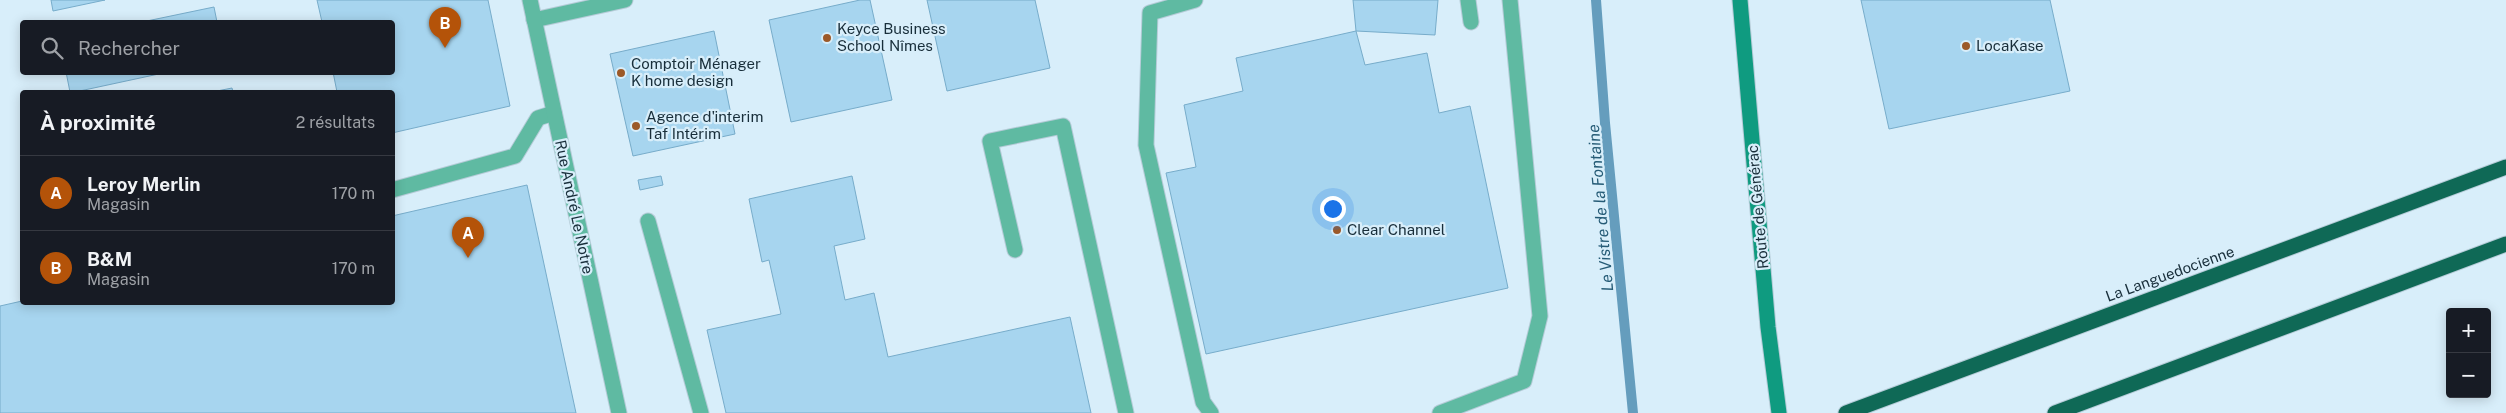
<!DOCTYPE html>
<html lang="fr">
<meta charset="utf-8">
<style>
body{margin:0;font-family:"Public Sans",sans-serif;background:#242831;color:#f1f3f6}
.controls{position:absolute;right:15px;bottom:15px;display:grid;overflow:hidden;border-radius:5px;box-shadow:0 2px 12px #0003}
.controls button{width:45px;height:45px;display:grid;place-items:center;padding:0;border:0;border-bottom:1px solid #363941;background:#171b24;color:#f1f3f6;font:25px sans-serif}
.you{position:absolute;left:1332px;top:208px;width:18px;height:18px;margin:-12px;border:4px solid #fff;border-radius:50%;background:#1a73e8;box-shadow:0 0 0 8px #1a73e833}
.badge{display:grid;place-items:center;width:32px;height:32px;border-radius:50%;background:#b45309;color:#fff;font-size:16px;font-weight:700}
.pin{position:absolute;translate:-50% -41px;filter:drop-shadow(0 1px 2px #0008)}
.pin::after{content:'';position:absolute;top:26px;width:18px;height:15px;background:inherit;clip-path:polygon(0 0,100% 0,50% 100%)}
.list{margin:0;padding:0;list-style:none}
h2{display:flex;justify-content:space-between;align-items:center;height:65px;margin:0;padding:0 20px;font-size:21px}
h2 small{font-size:16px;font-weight:400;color:#9ea1a6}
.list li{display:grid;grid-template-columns:32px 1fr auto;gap:15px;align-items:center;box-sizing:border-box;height:75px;padding:0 20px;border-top:1px solid #363941}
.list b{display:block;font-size:19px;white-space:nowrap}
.list p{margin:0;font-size:16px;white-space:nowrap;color:#9ea1a6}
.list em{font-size:16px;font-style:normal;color:#9ea1a6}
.icon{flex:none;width:28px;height:28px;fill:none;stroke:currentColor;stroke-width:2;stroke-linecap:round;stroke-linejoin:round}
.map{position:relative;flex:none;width:2506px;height:413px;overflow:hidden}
.search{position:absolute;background:#171b24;box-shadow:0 2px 12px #0003;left:20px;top:20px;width:375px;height:55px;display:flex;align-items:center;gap:12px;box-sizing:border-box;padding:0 18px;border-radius:5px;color:#9ea1a6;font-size:19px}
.panel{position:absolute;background:#171b24;box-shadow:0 2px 12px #0003;left:20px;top:90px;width:375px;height:215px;border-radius:5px}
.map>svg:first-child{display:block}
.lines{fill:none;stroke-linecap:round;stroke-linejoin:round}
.stream{stroke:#659dbd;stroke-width:10}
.building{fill:#a7d5ef;stroke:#77acca}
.lane-casing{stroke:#b5cbd7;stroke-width:17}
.street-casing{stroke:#b5cbd7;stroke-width:17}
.secondary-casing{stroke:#b5cbd7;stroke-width:17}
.highway-casing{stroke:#b5cbd7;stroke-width:17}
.lane{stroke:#5fbaa2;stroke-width:15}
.street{stroke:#5fbaa2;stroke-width:15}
.secondary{stroke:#0f9b80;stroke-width:15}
.highway{stroke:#0f6956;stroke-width:15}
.poi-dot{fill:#9c5928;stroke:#d8eefa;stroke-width:2}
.labels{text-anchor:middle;stroke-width:4.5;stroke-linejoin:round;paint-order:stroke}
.poi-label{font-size:15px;fill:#182e3a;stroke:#d8eefa;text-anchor:start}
.street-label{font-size:15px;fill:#182e3a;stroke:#d8eefa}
.water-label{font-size:16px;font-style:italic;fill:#255b76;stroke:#d8eefa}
</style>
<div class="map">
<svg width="2506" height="413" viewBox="0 0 2506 413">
<rect width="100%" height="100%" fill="#d8eefa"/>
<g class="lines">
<polyline class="stream" points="1596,0 1605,123 1633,413"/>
</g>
<g class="building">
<polygon points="51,0 105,0 53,11"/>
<polygon points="317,0 488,0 510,106 392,133 392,92 337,92 333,72 392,72 392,22 322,22"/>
<polygon points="860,0 870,0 892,100 791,122 769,20"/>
<polygon points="927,0 1035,0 1050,68 947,91"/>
<polygon points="1353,0 1438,0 1435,35 1356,31"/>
<polygon points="1861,0 2050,0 2070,91 1889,129"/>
<polygon points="214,7 217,22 142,22"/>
<polygon points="714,31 735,134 633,156 610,54"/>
<polygon points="1356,31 1365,65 1427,53 1439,113 1470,106 1508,288 1206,354 1166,173 1196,167 1184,105 1243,91 1236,58"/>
<polygon points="66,72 168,72 75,92 70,92"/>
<polygon points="232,88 233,92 212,92"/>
<polygon points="661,176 663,185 640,190 638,180"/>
<polygon points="852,176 865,239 834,246 845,300 874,293 888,357 1070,317 1091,413 726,413 707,330 781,314 769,260 762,262 749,199"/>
<polygon points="527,185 576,413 0,413 0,306 22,301 392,302 392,216"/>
</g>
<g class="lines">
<defs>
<g id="lane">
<polyline points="1195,0 1150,13 1146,145 1203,402 1211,413"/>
<polyline points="1468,0 1471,22"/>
<polyline points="534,20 625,0"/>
<polyline points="392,190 515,156 538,118 554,113"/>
<polyline points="648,221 701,413"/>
<polyline points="1015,250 990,141 1063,126 1126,413"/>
<polyline points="1440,413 1524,381 1540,316 1510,0"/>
</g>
<polyline id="street" points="530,0 619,413"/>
<polyline id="secondary" points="1740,0 1768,327 1779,413"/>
<g id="highway">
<polyline points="1846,413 2506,167"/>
<polyline points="2055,413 2506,244"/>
</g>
</defs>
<use href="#lane" class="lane-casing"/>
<use href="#street" class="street-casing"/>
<use href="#secondary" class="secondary-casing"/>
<use href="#highway" class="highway-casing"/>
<use href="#lane" class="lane"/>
<use href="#street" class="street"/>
<use href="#secondary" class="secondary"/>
<use href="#highway" class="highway"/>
</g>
<g class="poi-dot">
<circle cx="827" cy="38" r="5"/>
<circle cx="1966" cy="46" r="5"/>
<circle cx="621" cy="73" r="5"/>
<circle cx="636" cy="126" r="5"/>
<circle cx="1337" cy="230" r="5"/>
</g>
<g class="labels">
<g class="poi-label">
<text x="837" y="34">Keyce Business<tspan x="837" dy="17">School Nîmes</tspan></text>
<text x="1976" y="51">LocaKase</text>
<text x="631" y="69">Comptoir Ménager<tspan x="631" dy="17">K home design</tspan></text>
<text x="646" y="122">Agence d'interim<tspan x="646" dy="17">Taf Intérim</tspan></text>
<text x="1347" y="235">Clear Channel</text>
</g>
<g class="street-label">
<text transform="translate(574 207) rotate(78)" y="5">Rue André Le Notre</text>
<text transform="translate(1758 207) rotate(-95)" y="5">Route de Générac</text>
<text transform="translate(2170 274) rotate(-20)" y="5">La Languedocienne</text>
</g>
<g class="water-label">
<text transform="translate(1600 208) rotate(-95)" y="6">Le Vistre de la Fontaine</text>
</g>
</g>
</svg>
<div class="controls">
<button>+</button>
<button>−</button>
</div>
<div class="you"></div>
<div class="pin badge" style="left:468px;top:258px">A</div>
<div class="pin badge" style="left:445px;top:48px">B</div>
<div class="search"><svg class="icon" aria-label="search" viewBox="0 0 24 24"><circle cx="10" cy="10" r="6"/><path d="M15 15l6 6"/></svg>Rechercher</div>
<section class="panel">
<h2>À proximité<small>2 résultats</small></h2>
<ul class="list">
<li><span class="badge">A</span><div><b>Leroy Merlin</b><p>Magasin</p></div><em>170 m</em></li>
<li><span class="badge">B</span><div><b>B&amp;M</b><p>Magasin</p></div><em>170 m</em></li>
</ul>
</section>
</div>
